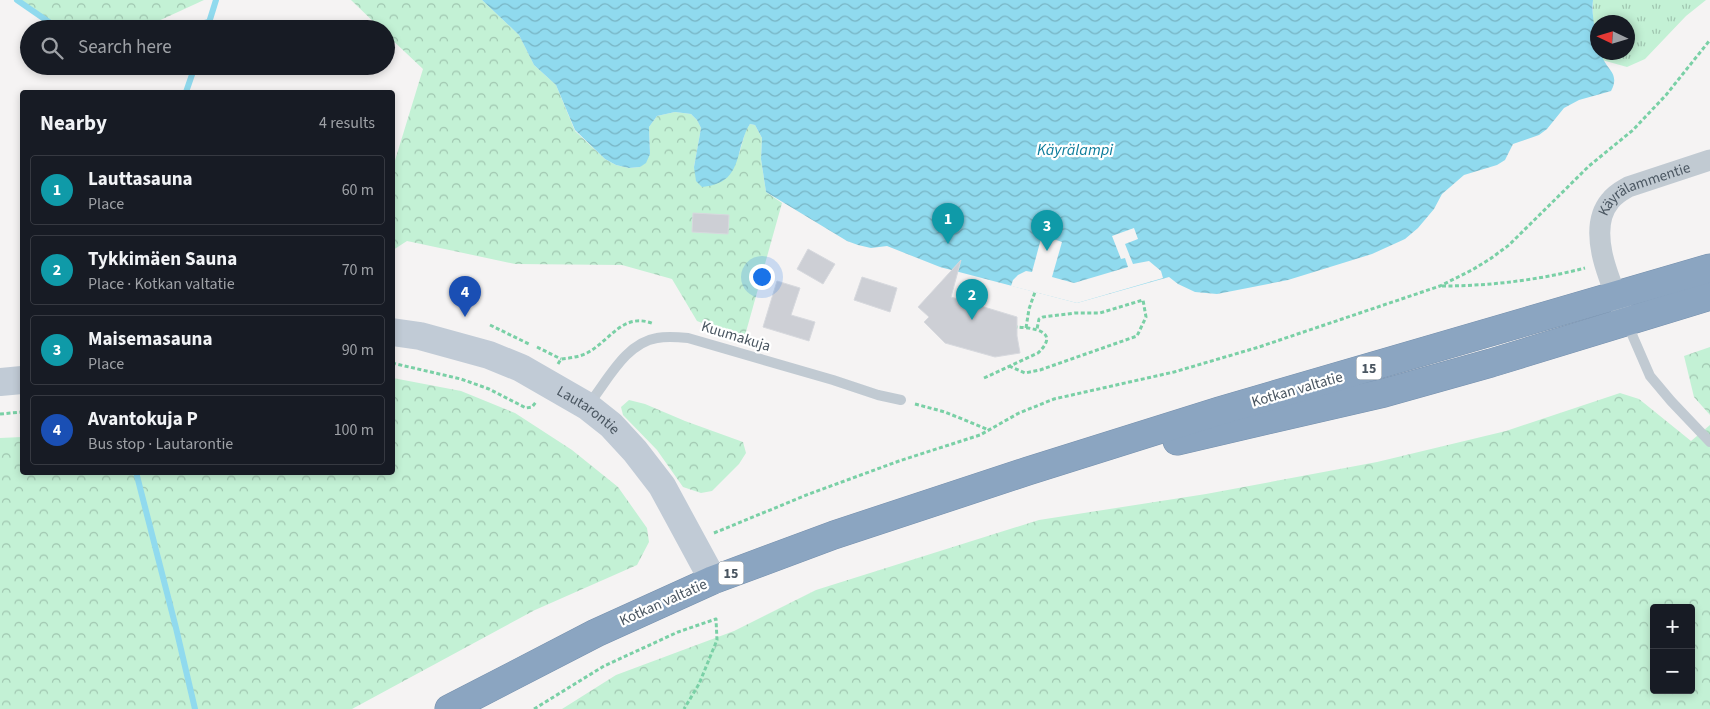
<!DOCTYPE html>
<meta charset="utf-8">
<style>
body{margin:0;font-family:"Source Sans 3",sans-serif;background:#20242c;color:#f1f3f6}
.controls{position:absolute;right:15px;bottom:15px;display:grid;overflow:hidden;border-radius:5px;box-shadow:0 2px 8px #0003}
.controls button{width:45px;height:45px;display:grid;place-items:center;padding:0;border:0;border-bottom:1px solid #363941;background:#171b24;color:#f1f3f6;font:25px sans-serif}
.compass{position:absolute;left:1590px;top:15px;width:45px;height:45px;border-radius:50%;background:#171b24;box-shadow:0 2px 8px #0003;rotate:274deg}
.you{position:absolute;left:761px;top:276px;width:18px;height:18px;margin:-12px;border:4px solid #fff;border-radius:50%;background:#1a73e8;box-shadow:0 0 0 8px #1a73e833}
.badge{display:grid;place-items:center;width:32px;height:32px;border-radius:50%;background:#1a73e8;color:#fff;font-size:16px;font-weight:700}
.pin{position:absolute;translate:-50% -41px;filter:drop-shadow(0 1px 2px #0008)}
.pin::after{content:'';position:absolute;top:26px;width:18px;height:15px;background:inherit;clip-path:polygon(0 0,100% 0,50% 100%)}
.list{margin:0;padding:0;list-style:none}
h2{display:flex;justify-content:space-between;align-items:center;height:65px;margin:0;padding:0 20px;font-size:21px}
h2 small{font-size:16px;font-weight:400;color:#9ea1a6}
.list li{display:grid;grid-template-columns:32px 1fr auto;gap:15px;align-items:center;box-sizing:border-box;height:70px;margin:0 10px 10px;padding:0 10px;border:1px solid #363941;border-radius:5px}
.list b{display:block;font-size:19px;white-space:nowrap}
.list p{margin:0;font-size:16px;white-space:nowrap;color:#9ea1a6}
.list em{font-size:16px;font-style:normal;color:#9ea1a6}
.icon{flex:none;width:28px;height:28px;fill:none;stroke:currentColor;stroke-width:2;stroke-linecap:round;stroke-linejoin:round}
.map{position:relative;flex:none;width:1710px;height:709px;overflow:hidden}
.search{position:absolute;background:#171b24;box-shadow:0 2px 8px #0003;left:20px;top:20px;width:375px;height:55px;display:flex;align-items:center;gap:12px;box-sizing:border-box;padding:0 18px;border-radius:28px;color:#9ea1a6;font-size:19px}
.panel{position:absolute;background:#171b24;box-shadow:0 2px 8px #0003;left:20px;top:90px;width:375px;height:385px;border-radius:5px}
.map>svg:first-child{display:block}
.forest{fill:url(#forest-crowns);fill-rule:evenodd}
.park{fill:url(#park-tufts)}
.water{fill:url(#water-waves)}
.pier{fill:#f5f3f3}
.lines{fill:none;stroke-linecap:round;stroke-linejoin:round}
.stream{stroke:#90daee;stroke-width:6}
.building{fill:#cdcfd5;stroke:#d7d9de}
.highway-casing{stroke:#7690ad;stroke-width:29}
.path{stroke:#7ad0a6;stroke-width:3;stroke-dasharray:4 2.5;stroke-linecap:butt}
.lane{stroke:#c1cad2;stroke-width:10}
.street{stroke:#c1cad2;stroke-width:21}
.secondary{stroke:#c1cbd6;stroke-width:28}
.highway{stroke:#8ba5c1;stroke-width:28}
.labels{text-anchor:middle;stroke-width:4.5;stroke-linejoin:round;paint-order:stroke}
.shield{fill:#fff;stroke:#808990;stroke-width:1}
.shield-label{font-size:14px;font-weight:bold;fill:#4a5661}
.street-label{font-size:15px;fill:#4a5661;stroke:#fff}
.water-label{font-size:16px;font-style:italic;fill:#0c7c9b;stroke:#fff}
</style>
<div class="map">
<svg width="1710" height="709" viewBox="0 0 1710 709">
<defs>
<pattern id="forest-crowns" width="20" height="18" patternUnits="userSpaceOnUse" patternTransform="scale(1.25)"><rect width="20" height="18" fill="#c3f1d5"/><path d="M2 6a3 3 0 1 1 6 0M12 15a3 3 0 1 1 6 0" fill="none" stroke="#a0c6b0"/></pattern>
<pattern id="park-tufts" width="24" height="20" patternUnits="userSpaceOnUse" patternTransform="scale(1.25)"><rect width="24" height="20" fill="#c3f1d5"/><path d="M3 7l-1-3M5 7V3M7 7l1-3M15 17l-1-3M17 17v-4M19 17l1-3" fill="none" stroke="#a0c6b0"/></pattern>
<pattern id="water-waves" width="16" height="10" patternUnits="userSpaceOnUse" patternTransform="scale(1.25)"><rect width="16" height="10" fill="#90daee"/><path d="M0 5q4-4 8 0t8 0" fill="none" stroke="#78b4c4"/></pattern>
</defs>
<rect width="100%" height="100%" fill="#f5f3f3"/>
<g class="forest">
<polygon points="18,0 204,0 141,29 61,29"/>
<polygon points="351,0 482,0 519,35 534,65 556,85 575,131 605,159 616,165 629,168 640,167 650,154 649,127 657,116 675,112 691,114 697,120 701,128 694,167 739,154 746,130 750,124 755,125 762,138 761,159 766,192 782,203 744,339 697,321 672,279 622,265 515,264 407,241 393,250 393,167 423,69 386,34 386,29 381,29"/>
<polygon points="1710,347 1710,415 1694,397 1684,356"/>
<polygon points="393,378 461,391 515,413 572,450 618,487 647,528 649,542 637,565 535,610 352,709 0,709 0,438 22,437 22,472 392,472"/>
<path d="M1620 393 1639 399 1691 441 1710 425V709H562L616 675 734 631 816 590 1039 520 1206 494 1377 462 1506 431ZM1654 608H1691V690H1654Z"/>
<polygon points="629,400 645,404 685,421 743,442 746,453 739,464 712,491 701,493 683,487 657,450 623,415 621,407"/>
</g>
<polygon class="park" points="1593,0 1706,0 1686,16 1645,59 1627,67 1602,60 1601,53 1628,52 1628,22 1598,22 1597,39 1593,22"/>
<path class="water" d="M482 0H1593C1591 18 1597 35 1598 52L1601 53C1605 70 1621 72 1611 91L1579 100 1564 108 1547 129 1539 135 1513 144 1505 160 1497 165 1464 175 1442 194 1434 209 1418 228 1405 239 1372 254 1288 280 1217 294 1195 292 1178 284 1169 277 1077 303 940 267 887 246 871 248 858 245 847 241 766 192 761 159 762 138 755 125 750 124C745 131 744 138 741 146 735 171 730 184 702 187L696 181 694 167 701 128 697 120 691 114 675 112 657 116 649 127 650 154 646 163 640 167 629 168 616 165 605 159 575 130 556 85 534 65 519 35Z"/>
<polygon class="pier" points="1134,228 1138,239 1125,244 1133,264 1149,261 1161,271 1163,278 1077,303 1011,286 1013,280 1018,275 1026,271 1032,272 1042,235 1062,242 1052,277 1074,283 1128,267 1125,258 1121,259 1112,236"/>
<g class="lines">
<g class="stream">
<polyline points="17,0 59,29"/>
<polyline points="179,29 209,22"/>
<polyline points="207,29 216,0"/>
<polyline points="186,92 195,66"/>
<polyline points="136,472 176,628 195,709"/>
</g>
</g>
<g class="building">
<polygon points="693,213 729,215 728,234 692,232"/>
<polygon points="808,249 835,264 823,284 797,269"/>
<polygon points="961,260 951,297 1017,317 1017,336 1020,353 995,357 945,343 924,322 929,317 918,307"/>
<polygon points="862,277 897,288 890,312 854,300"/>
<polygon points="777,281 800,288 791,315 815,322 809,341 763,327"/>
</g>
<g class="lines">
<defs>
<g id="highway">
<polyline points="1177,441 1384,393 1491,363 1710,296"/>
<polyline points="449,709 596,633 713,580 834,535 1028,471 1219,411 1710,268"/>
</g>
</defs>
<use href="#highway" class="highway-casing"/>
<g class="path">
<path d="M1442 286C1490 286 1539 280 1585 268"/>
<polyline points="490,325 529,344"/>
<polyline points="1026,328 1029,309 1035,292"/>
<polyline points="537,347 561,359"/>
<polyline points="392,363 461,379 489,389 526,408 532,407 536,402"/>
<path d="M558 364 561 359C570 358 579 357 587 353 610 341 623 311 654 324"/>
<polyline points="1009,366 1025,373 1040,370 1137,336 1146,317 1143,300 1100,313 1075,313 1043,317 1039,319 1037,329"/>
<path d="M984 378 1038 353C1061 331 1033 328 1017 327"/>
<polyline points="915,404 945,412 989,430"/>
<polyline points="0,414 22,412"/>
<polyline points="714,533 809,494 899,461 980,435 1019,413 1054,399 1174,372 1259,347 1440,286 1472,270 1490,259 1509,245 1589,166 1633,130 1666,95 1710,40"/>
<polyline points="534,709 604,666 678,632 716,619 717,640 699,684 684,709"/>
</g>
<g class="lane">
<polyline points="1627,323 1650,376 1671,401 1710,442"/>
<path d="M588 405C607 382 625 343 657 338 667 336 678 337 688 338L833 380 878 395 901 400"/>
</g>
<path class="street" id="s1" d="M1627 322C1614 290 1584 232 1610 201 1615 194 1621 191 1628 187L1710 160"/>
<g class="secondary">
<path id="s2" d="M392 332 420 336 489 355 521 368 587 406 611 425 635 451 662 486 713 580"/>
<polyline points="0,382 22,380"/>
</g>
<use href="#highway" class="highway"/>
</g>
<g class="labels">
<g class="shield">
<rect x="1356.5" y="356.5" width="25" height="23" rx="4"/>
<rect x="718.5" y="561.5" width="25" height="23" rx="4"/>
</g>
<g class="shield-label">
<text x="1369" y="373">15</text>
<text x="731" y="578">15</text>
</g>
<g class="street-label">
<text dy="5" stroke="none"><textPath href="#s1" startOffset="164">Käyrälammentie</textPath></text>
<text transform="translate(736 336) rotate(17)" y="5">Kuumakuja</text>
<text transform="translate(1297 389) rotate(-16)" y="5">Kotkan valtatie</text>
<text dy="5" stroke="none"><textPath href="#s2" startOffset="214">Lautarontie</textPath></text>
<text transform="translate(663 602) rotate(-24)" y="5">Kotkan valtatie</text>
</g>
<g class="water-label">
<text x="1075" y="155">Käyrälampi</text>
</g>
</g>
</svg>
<div class="controls">
<button>+</button>
<button>−</button>
</div>
<svg class="compass" viewBox="-18 -18 36 36"><path d="M0-13l5 13h-10z" fill="#e53935"/><path d="M0 13l5-13h-10z" fill="#9ea1a6"/></svg>
<div class="you"></div>
<div class="pin badge" style="left:948px;top:244px;background:#0f9aa8">1</div>
<div class="pin badge" style="left:972px;top:320px;background:#0f9aa8">2</div>
<div class="pin badge" style="left:1047px;top:251px;background:#0f9aa8">3</div>
<div class="pin badge" style="left:465px;top:317px;background:#1a4fb4">4</div>
<div class="search"><svg class="icon" aria-label="search" viewBox="0 0 24 24"><circle cx="10" cy="10" r="6"/><path d="M15 15l6 6"/></svg>Search here</div>
<section class="panel">
<h2>Nearby<small>4 results</small></h2>
<ul class="list">
<li><span class="badge" style="background:#0f9aa8">1</span><div><b>Lauttasauna</b><p>Place</p></div><em>60 m</em></li>
<li><span class="badge" style="background:#0f9aa8">2</span><div><b>Tykkimäen Sauna</b><p>Place · Kotkan valtatie</p></div><em>70 m</em></li>
<li><span class="badge" style="background:#0f9aa8">3</span><div><b>Maisemasauna</b><p>Place</p></div><em>90 m</em></li>
<li><span class="badge" style="background:#1a4fb4">4</span><div><b>Avantokuja P</b><p>Bus stop · Lautarontie</p></div><em>100 m</em></li>
</ul>
</section>
</div>
